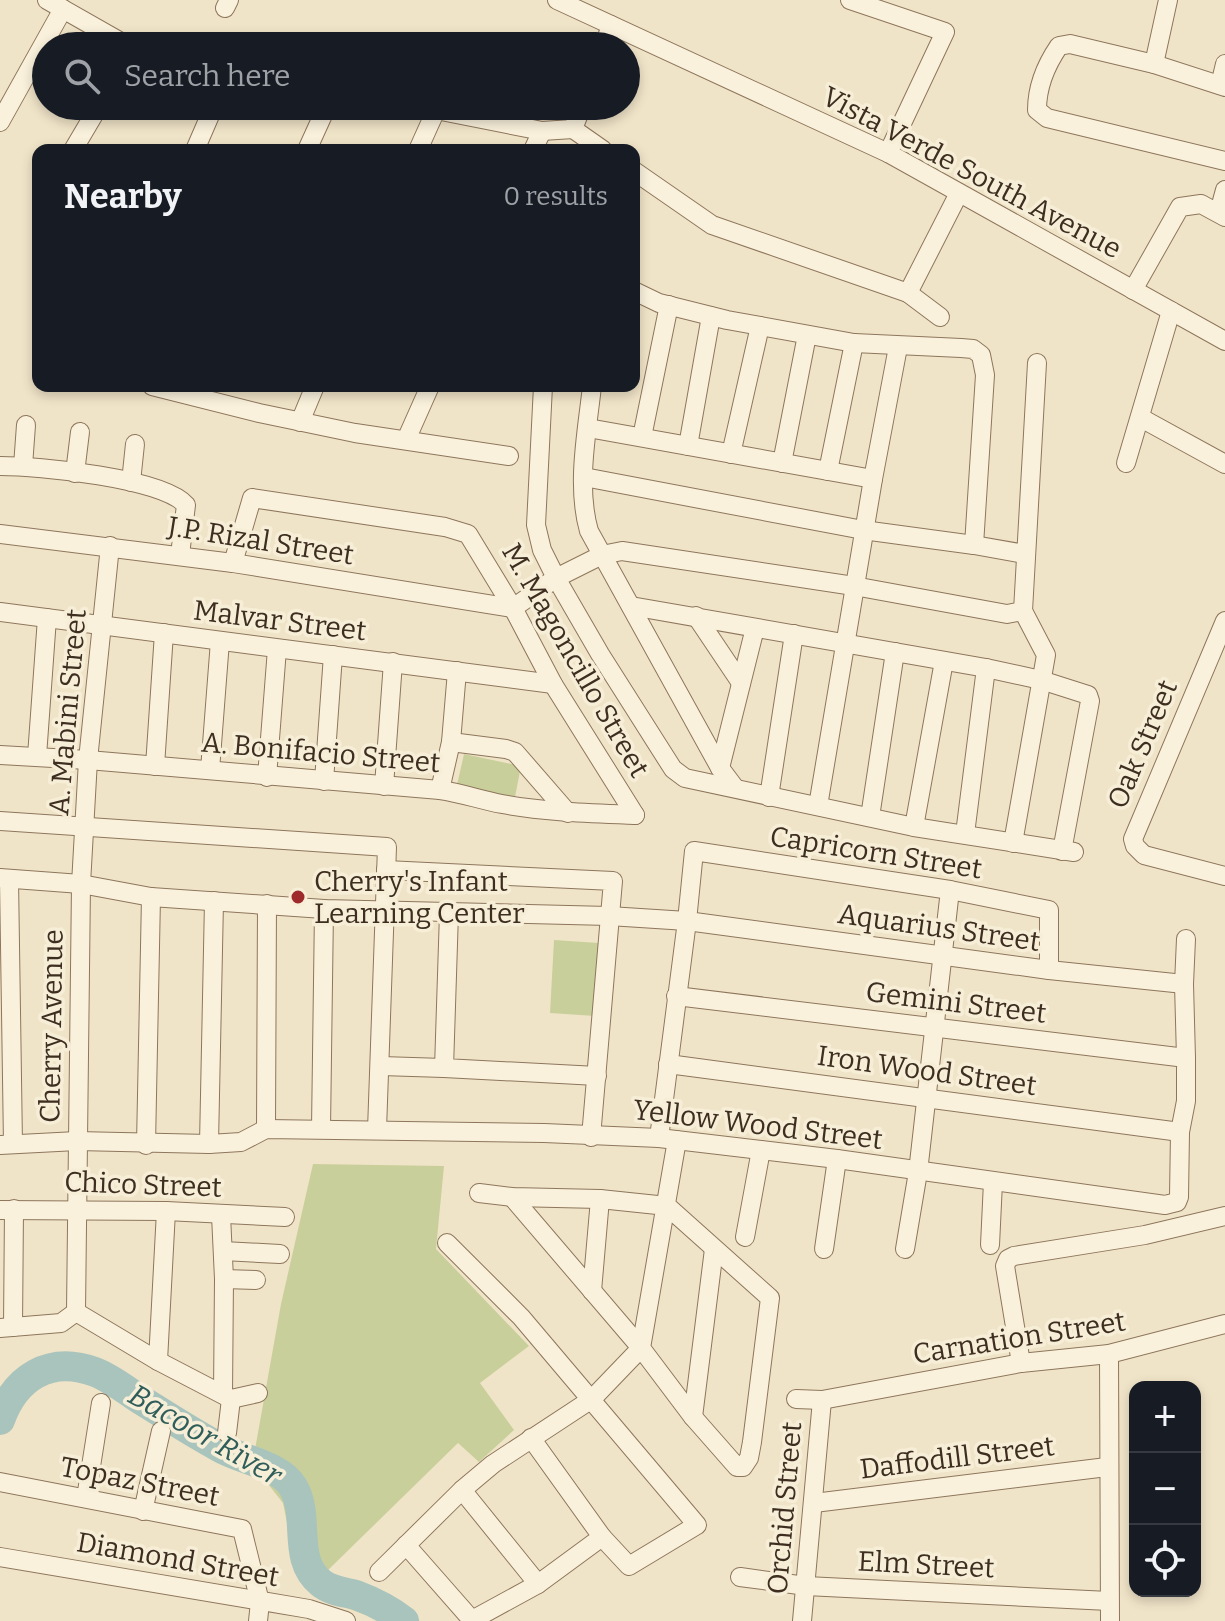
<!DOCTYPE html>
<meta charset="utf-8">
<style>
body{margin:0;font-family:Bitter,serif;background:#242831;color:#f1f3f6}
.controls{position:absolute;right:24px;bottom:24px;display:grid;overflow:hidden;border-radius:16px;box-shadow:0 4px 12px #0003}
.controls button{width:72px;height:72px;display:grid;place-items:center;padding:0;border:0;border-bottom:2px solid #363941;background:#171b24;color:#f1f3f6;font:40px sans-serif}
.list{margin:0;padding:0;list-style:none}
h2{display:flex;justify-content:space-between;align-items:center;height:104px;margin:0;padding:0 32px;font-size:34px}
h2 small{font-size:26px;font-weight:400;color:#9ea1a6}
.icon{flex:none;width:44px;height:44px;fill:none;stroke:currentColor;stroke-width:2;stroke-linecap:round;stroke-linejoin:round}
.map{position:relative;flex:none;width:1225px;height:1621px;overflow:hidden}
.search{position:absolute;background:#171b24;box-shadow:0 4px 12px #0003;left:32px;top:32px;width:608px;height:88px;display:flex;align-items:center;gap:20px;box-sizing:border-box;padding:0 28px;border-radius:44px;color:#9ea1a6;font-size:30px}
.panel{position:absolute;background:#171b24;box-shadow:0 4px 12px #0003;left:32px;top:144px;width:608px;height:248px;border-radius:16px}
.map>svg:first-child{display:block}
.green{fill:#c9cf9b}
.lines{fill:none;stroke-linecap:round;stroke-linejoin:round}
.river{stroke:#a9c4bc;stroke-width:30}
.street-casing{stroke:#8d765c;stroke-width:20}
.street{stroke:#faf1dc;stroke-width:18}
.poi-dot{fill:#9e2a2b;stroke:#f7eed8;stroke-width:3}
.labels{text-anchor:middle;stroke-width:7;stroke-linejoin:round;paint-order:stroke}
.street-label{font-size:28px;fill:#3d2e20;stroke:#f7eed8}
.poi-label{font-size:28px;fill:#3d2e20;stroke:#f7eed8;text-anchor:start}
.water-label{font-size:30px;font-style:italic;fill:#2f5d5a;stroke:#f7eed8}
</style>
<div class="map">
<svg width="1225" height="1621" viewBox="0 0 1225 1621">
<rect width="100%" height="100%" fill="#f0e4c8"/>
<g class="green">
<polygon points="464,754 521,766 515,797 457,785"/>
<polygon points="554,940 599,943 595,1016 550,1013"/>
<polygon points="313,1164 444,1166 436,1249 529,1346 480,1383 514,1430 479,1462 458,1443 323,1575 374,1595 420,1621 382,1621 314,1596 296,1567 283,1503 268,1484 248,1474 254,1455 281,1304"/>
</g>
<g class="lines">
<path class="river" d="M0 1420C15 1378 49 1355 95 1372 111 1378 127 1391 141 1400 167 1416 193 1433 219 1447 241 1460 280 1465 293 1487 311 1517 291 1559 321 1583 331 1591 344 1592 356 1595 372 1601 390 1610 404 1621"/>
<defs>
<g id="street">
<polyline points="47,0 128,46"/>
<polyline points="557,0 888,153 1225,341"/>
<polyline points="850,0 945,32 888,153"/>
<polyline points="225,8 229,0"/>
<polyline points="604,46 611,25"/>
<polyline points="1154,64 1168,0"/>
<polyline points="1220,85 1225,64"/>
<path d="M1225 87 1154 64 1070 44 1059 46C1046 65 1037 87 1037 110L1047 118 1225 161"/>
<polyline points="416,106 542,131 573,129"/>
<polyline points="582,106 573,129 603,150"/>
<polyline points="0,122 63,9"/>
<polyline points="73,150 99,106"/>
<polyline points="195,150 214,106"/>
<polyline points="307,150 327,106"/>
<polyline points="418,150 436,110"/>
<polyline points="533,150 542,131"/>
<polyline points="634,171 712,225 908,293 959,193"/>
<polyline points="1222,201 1225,190"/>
<polyline points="1133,290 1180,207 1201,204 1225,217"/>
<polyline points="634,291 659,303 727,320 854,343 961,348 973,349 981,355 985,375 974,545"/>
<polyline points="908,293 940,317"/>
<polyline points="1037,363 1023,611 1007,614 854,586 622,551 602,555 556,578 600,654 673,769 685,778 914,827 1074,852"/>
<polyline points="152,386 259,413 355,433 509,456"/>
<path d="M592 386C587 432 576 486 589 531L720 768 735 788"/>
<polyline points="1141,418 1225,464"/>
<polyline points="300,422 315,386"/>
<polyline points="588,428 873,479 898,347"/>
<polyline points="642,437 669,305"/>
<polyline points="406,440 430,386"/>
<polyline points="688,446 711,316"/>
<polyline points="731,454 760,326"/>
<polyline points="782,463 807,335"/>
<polyline points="1126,463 1171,311"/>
<path d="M0 466C38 466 163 478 186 505L180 555"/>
<polyline points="23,466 26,425"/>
<polyline points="828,471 854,343"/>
<polyline points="75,473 80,432"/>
<polyline points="584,477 863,530 974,545 1025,554"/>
<polyline points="131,482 135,444"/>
<polyline points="0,534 233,563 513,608 556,578 542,550 536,525 543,386"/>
<polyline points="233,563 252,498 445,527 468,534 513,608 553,684 635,815"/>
<polyline points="631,606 986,668 1041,680 1088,695 1090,701 1062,851"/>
<polyline points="0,612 553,684"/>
<polyline points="696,616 741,683"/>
<polyline points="1225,621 1133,839 1135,846 1144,855 1225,876"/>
<polyline points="451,742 506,749 515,752 568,813"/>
<path d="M0 755 88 760 440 790C461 793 481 800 502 804 546 812 590 813 635 815"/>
<polyline points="37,756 47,618"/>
<polyline points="155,766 164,633"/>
<polyline points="720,768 755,628"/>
<polyline points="210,770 220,641"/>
<polyline points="267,777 277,649"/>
<polyline points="324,781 333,655"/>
<polyline points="384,786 393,662"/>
<polyline points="440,790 451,742 457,671"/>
<polyline points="769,797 794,634"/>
<polyline points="818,806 873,479"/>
<polyline points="870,817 895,652"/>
<polyline points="0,821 387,847 377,1130"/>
<polyline points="914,827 944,661"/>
<polyline points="965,834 986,668"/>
<polyline points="1013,843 1046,655 1023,611"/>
<polyline points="386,870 613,881 591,1137"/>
<polyline points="0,878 81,884 151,897 324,909 609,916 687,921 1049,970 1184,984"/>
<polyline points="9,879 13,1144"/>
<polyline points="449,913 444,1068 597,1076"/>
<polyline points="1186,939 1184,984 1186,1058"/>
<polyline points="668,1064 1180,1132"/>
<polyline points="381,1066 444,1068"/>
<polyline points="266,1129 267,904"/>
<polyline points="321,1129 324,909"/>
<polyline points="659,1138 687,921 694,851 950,890 1049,910 1049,970"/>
<polyline points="209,1144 214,901"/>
<polyline points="0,1145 77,1141 209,1144 241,1142 266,1129 544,1133 659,1138 837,1159 1165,1205 1177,1202 1179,1197 1180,1132 1186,1101 1186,1058 676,996"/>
<polyline points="146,1145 151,897"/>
<polyline points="479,1193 512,1197 600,1199 667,1206 770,1298 752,1442 749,1458 743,1467 737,1467 693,1417 641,1348 677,1140"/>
<polyline points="0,1210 166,1211 285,1217"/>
<polyline points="221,1215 224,1279 223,1394"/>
<polyline points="745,1237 761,1150"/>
<polyline points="447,1243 521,1317 697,1525 629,1566 602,1537"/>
<polyline points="990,1245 993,1182"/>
<polyline points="824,1249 837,1159"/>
<polyline points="905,1249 918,1172 950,890"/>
<polyline points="223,1251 280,1254"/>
<polyline points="224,1279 256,1280"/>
<polyline points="592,1291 600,1199"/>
<polyline points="76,1312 81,884 88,760 110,546"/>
<polyline points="13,1327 14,1209"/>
<polyline points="0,1328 61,1323 76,1312 158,1361 231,1399 258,1393"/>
<polyline points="1109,1354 1110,1621"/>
<polyline points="158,1361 166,1211"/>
<polyline points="1021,1363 1005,1266 1008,1259 1014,1256 1145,1235 1225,1216"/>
<polyline points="796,1399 822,1400 1021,1363 1109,1354 1225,1324"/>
<polyline points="693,1417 714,1249"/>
<polyline points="227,1433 231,1399"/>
<polyline points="0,1482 242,1529 260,1602 258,1621"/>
<polyline points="462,1490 538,1584"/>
<polyline points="86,1498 101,1403"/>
<polyline points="814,1503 1107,1467"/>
<polyline points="143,1511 161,1431"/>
<polyline points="406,1545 471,1619 474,1619 538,1584 602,1537 531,1438"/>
<polyline points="0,1557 309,1609 346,1621"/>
<polyline points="379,1572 462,1490 493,1464 592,1399 641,1348 512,1197"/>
<polyline points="740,1577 806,1586 1109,1601"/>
<polyline points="802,1621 822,1400"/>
</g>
</defs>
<use href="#street" class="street-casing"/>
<use href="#street" class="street"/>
</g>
<circle class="poi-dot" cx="298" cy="897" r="8"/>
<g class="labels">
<g class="street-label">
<text transform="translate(972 172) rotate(28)" y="10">Vista Verde South Avenue</text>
<text transform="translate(261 540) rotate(9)" y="10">J.P. Rizal Street</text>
<text transform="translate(280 620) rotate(7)" y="10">Malvar Street</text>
<text transform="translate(576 660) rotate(60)" y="10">M. Magoncillo Street</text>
<text transform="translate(67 712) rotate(-85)" y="10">A. Mabini Street</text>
<text transform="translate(1142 744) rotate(-67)" y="10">Oak Street</text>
<text transform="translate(321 752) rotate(5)" y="10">A. Bonifacio Street</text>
<text transform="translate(876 852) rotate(9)" y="10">Capricorn Street</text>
<text transform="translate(939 927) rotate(8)" y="10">Aquarius Street</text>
<text transform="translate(956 1002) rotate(7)" y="10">Gemini Street</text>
<text transform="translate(51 1026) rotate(-89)" y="10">Cherry Avenue</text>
<text transform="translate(927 1070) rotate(8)" y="10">Iron Wood Street</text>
<text transform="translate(758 1124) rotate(7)" y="10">Yellow Wood Street</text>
<text transform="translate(143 1184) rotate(2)" y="10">Chico Street</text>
<text transform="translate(1019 1337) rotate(-9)" y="10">Carnation Street</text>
<text transform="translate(957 1457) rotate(-7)" y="10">Daffodill Street</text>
<text transform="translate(140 1481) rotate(11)" y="10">Topaz Street</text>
<text transform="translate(784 1508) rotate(-85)" y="10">Orchid Street</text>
<text transform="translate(178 1559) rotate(10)" y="10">Diamond Street</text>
<text transform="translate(926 1564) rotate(3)" y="10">Elm Street</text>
</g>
<g class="poi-label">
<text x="314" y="891">Cherry's Infant<tspan x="314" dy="32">Learning Center</tspan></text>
</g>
<g class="water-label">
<text transform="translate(205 1435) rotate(30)" y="10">Bacoor River</text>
</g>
</g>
</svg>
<div class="controls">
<button>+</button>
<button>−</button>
<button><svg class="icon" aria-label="locate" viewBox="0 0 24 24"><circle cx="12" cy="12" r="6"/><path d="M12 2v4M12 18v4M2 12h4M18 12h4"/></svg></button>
</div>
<div class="search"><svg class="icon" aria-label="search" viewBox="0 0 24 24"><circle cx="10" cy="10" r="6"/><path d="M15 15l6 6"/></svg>Search here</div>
<section class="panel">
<h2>Nearby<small>0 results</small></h2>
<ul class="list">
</ul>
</section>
</div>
